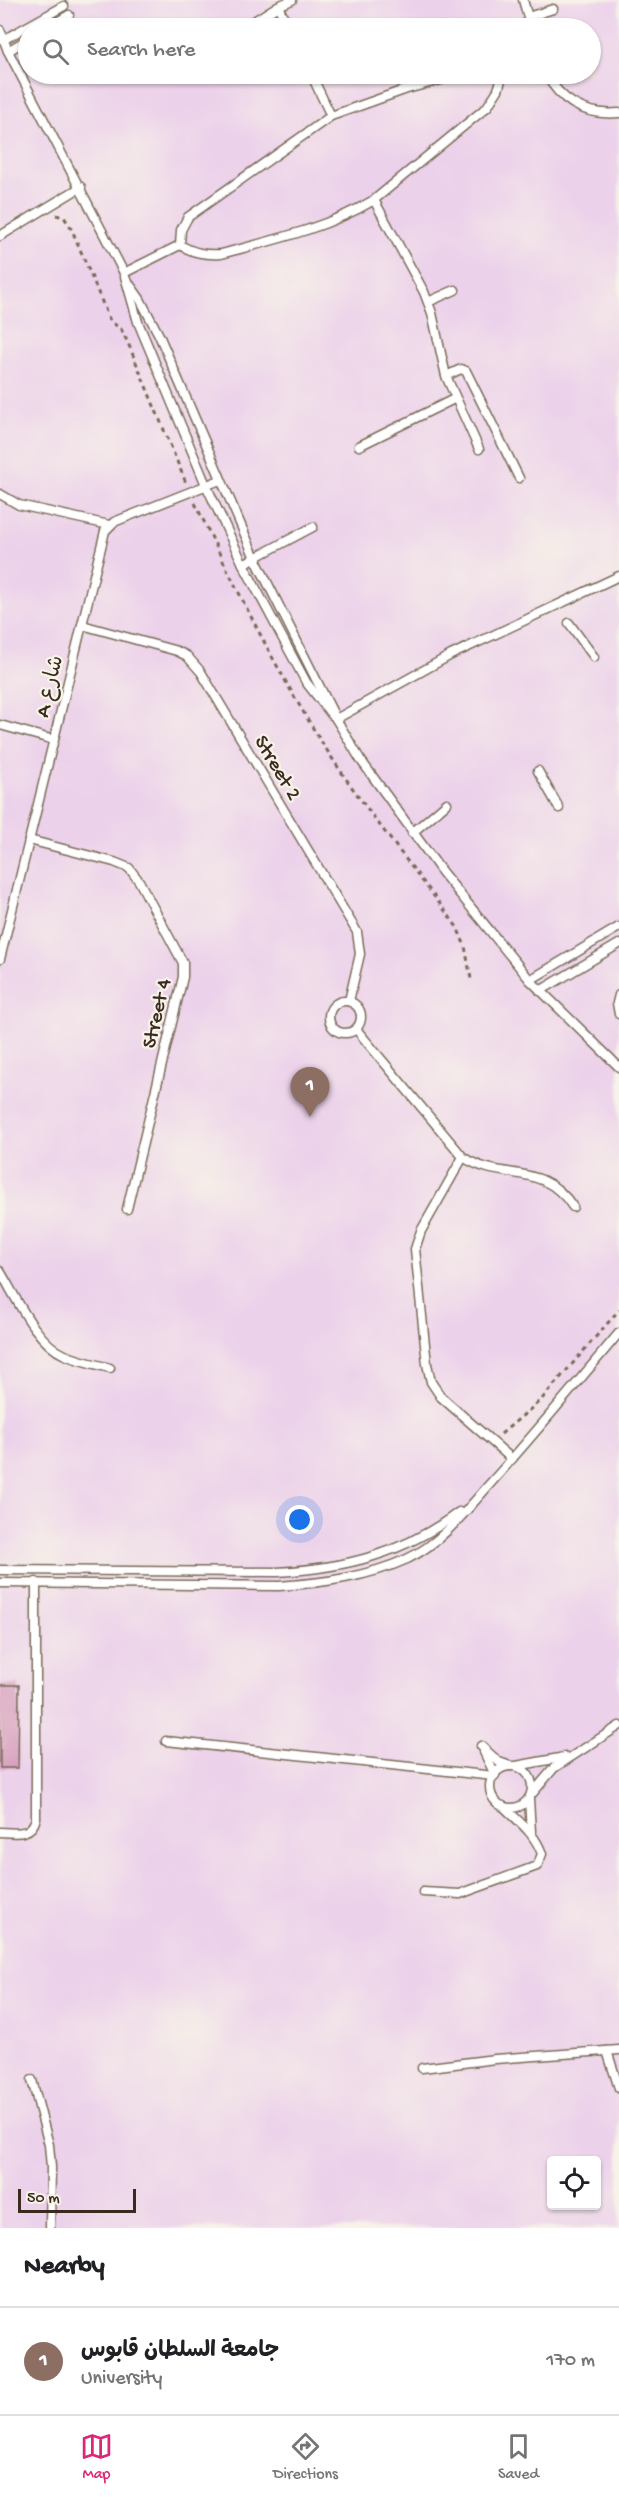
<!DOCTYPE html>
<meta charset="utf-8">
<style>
body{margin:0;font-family:"Gochi Hand","Playpen Sans Arabic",sans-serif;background:#f6f6f6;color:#202124}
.controls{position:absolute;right:18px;bottom:18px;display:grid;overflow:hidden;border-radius:6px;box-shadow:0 2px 4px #0004}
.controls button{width:54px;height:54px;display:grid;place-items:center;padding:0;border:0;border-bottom:2px solid #e0e0e0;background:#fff;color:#202124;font:30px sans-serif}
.scale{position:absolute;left:18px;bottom:15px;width:118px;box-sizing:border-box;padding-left:6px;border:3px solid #3b2a1e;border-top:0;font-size:16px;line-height:21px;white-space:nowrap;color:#3b2a1e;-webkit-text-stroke:4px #f7f3e8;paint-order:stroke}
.you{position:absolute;left:300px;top:1520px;width:21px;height:21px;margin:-15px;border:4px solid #fff;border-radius:50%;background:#1a73e8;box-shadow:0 0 0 9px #1a73e833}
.badge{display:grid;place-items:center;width:39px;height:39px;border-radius:50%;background:#db2777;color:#fff;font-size:20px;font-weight:700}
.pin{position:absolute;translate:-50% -50px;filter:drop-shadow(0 2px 3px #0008)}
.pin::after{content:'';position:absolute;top:32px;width:21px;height:18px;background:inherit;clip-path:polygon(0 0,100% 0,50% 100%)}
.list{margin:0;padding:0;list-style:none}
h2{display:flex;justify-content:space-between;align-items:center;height:78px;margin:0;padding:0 24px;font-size:26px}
h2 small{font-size:20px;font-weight:400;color:#757577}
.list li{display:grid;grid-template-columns:39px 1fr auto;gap:18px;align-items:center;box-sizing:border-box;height:108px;padding:0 24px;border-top:2px solid #e0e0e0}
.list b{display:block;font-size:22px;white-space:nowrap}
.list p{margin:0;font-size:20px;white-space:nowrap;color:#757577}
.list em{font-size:20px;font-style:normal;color:#757577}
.icon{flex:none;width:33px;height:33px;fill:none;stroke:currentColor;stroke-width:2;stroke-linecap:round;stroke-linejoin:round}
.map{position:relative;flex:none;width:619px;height:2228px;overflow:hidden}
.search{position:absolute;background:#fff;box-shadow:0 2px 4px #0004;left:18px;right:18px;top:18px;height:66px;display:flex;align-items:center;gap:15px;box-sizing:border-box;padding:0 21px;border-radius:33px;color:#757577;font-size:22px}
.sheet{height:186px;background:#fff}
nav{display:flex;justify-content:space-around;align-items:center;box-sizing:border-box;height:84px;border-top:2px solid #e0e0e0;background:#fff;font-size:16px;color:#757577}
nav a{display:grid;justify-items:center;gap:3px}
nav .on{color:#db2777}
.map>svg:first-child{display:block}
.built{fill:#ecd1ea;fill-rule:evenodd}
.building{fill:#d69abc}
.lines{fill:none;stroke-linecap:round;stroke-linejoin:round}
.lane-casing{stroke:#7a6b59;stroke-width:11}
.path{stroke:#7a6b59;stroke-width:3;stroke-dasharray:4.5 4.5;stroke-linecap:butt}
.lane{stroke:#fff;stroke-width:8}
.labels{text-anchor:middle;stroke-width:4.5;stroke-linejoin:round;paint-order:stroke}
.street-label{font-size:21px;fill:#3b2a1e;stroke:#f7f3e8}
</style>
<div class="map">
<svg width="619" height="2228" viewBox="0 0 619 2228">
<rect width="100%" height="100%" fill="#f7f3e8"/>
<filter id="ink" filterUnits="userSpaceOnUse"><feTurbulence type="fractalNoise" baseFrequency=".0167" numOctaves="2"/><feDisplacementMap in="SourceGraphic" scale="12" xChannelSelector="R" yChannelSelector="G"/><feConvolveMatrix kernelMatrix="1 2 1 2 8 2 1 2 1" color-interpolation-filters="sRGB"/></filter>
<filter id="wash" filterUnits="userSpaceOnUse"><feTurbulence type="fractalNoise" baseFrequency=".008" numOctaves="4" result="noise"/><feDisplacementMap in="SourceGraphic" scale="24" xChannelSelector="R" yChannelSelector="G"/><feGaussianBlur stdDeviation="1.35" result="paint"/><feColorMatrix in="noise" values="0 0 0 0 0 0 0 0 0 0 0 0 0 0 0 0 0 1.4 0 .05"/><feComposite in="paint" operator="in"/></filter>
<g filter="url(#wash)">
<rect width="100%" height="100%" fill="#f0e3c7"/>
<path class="built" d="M0 0H619V2228H0ZM28 28H590V74H28ZM552 2160H596V2206H552Z"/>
<g id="blocks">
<polygon class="building" points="0,1685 19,1685 18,1768 0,1768"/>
</g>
</g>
<g filter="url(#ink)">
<use href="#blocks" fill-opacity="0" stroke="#7a6b59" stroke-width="1.5"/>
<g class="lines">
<defs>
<g id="lane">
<polyline points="523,0 531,28"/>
<polyline points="278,6 289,28"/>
<polyline points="528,17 553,9"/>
<polyline points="246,26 278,6 292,0"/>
<polyline points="47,28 69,15"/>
<polyline points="0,30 8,51 124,273 138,322 206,485 243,564 306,682 332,715"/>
<polyline points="3,40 64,6"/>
<polyline points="8,51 28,39"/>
<polyline points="311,74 331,116"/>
<path d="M463 74 407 89 331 116 188 217 181 230 180 245C194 253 205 255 221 254 274 240 327 228 374 200L487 107 498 90 503 74"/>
<path d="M546 74C562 103 586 116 619 113"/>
<polyline points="374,200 424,292 432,313 446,376 479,449"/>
<polyline points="0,236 81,187"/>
<polyline points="124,273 180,245"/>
<polyline points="128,282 140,299 159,335 255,558 336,719 360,759 442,872 530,980 619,1067"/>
<polyline points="428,302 455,290"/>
<polyline points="446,376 461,369 466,371 519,478"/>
<polyline points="359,446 454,399"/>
<polyline points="0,494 19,505 109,525"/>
<polyline points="243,564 313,527"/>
<polyline points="569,623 594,657"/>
<polyline points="82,625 177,651 187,656 201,672 357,932 360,954 349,1001"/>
<polyline points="336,719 451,655 619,576"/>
<polyline points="0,725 54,740"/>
<polyline points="538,771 559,808"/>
<polyline points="412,833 447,803"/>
<polyline points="29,840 114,862 129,868 139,881 183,963 183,977 127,1209"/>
<polyline points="0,959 105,531 114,522 220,480"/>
<polyline points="530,980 619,927"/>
<polyline points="540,991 619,944"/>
<polyline points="619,995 617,1003 619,1014"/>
<circle cx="345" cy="1017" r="16"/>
<path d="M356 1029 463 1157C502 1183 542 1160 573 1207"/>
<polyline points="463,1157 421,1231 415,1249 427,1364 431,1382 441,1397 512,1459"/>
<path d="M0 1271C16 1297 36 1343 65 1355 79 1361 95 1364 110 1368"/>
<path d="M0 1570 277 1572C346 1568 403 1554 459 1512"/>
<path d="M0 1583 279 1586C323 1583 367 1577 407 1559 440 1544 465 1512 488 1486 533 1436 576 1384 619 1333"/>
<polyline points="166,1741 494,1776"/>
<polyline points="481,1746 499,1762 510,1766"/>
<polyline points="484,1752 495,1775"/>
<polyline points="516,1766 565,1757"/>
<circle cx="511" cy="1787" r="21"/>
<polyline points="531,1795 554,1768 619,1726"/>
<polyline points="529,1799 531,1832"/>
<path d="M0 1832C16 1833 32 1836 36 1818V1582"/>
<path d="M423 1892 460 1894 537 1866 542 1854C535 1833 518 1821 503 1806"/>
<polyline points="607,2051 619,2088"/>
<polyline points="422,2068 495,2059 619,2050"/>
<polyline points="32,2080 49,2145 51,2167 50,2228"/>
</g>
</defs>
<use href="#lane" class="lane-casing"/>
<g class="path">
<polyline points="56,215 64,217 72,230 110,321 121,329 128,343 186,483"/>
<path d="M195 503C236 588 278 675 330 755 369 815 415 869 457 927L465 946 471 979"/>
<polyline points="501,1434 541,1400 619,1310"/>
</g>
<use href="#lane" class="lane"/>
</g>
</g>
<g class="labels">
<g class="street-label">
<text transform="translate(48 686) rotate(-76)" y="7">A شارع</text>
<text transform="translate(279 767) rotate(59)" y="7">Street 2</text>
<text transform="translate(155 1013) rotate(-77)" y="7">Street 4</text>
</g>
</g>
</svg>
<div class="controls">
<button><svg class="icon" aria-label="locate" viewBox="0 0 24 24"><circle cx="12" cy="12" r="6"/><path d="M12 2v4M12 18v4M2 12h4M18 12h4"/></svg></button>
</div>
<div class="scale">50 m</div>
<div class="you"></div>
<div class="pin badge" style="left:310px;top:1117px;background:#8d6e63">1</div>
<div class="search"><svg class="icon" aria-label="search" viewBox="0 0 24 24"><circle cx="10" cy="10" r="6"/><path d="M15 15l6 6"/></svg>Search here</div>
</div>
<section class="sheet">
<h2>Nearby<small></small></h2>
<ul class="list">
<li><span class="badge" style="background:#8d6e63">1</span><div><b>جامعة السلطان قابوس</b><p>University</p></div><em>170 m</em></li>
</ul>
</section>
<nav>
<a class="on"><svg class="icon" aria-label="map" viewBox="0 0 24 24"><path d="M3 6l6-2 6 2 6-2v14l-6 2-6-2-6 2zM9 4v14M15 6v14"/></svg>Map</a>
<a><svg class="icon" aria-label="directions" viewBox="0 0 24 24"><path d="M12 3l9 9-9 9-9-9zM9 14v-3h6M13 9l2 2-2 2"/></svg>Directions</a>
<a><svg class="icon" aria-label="saved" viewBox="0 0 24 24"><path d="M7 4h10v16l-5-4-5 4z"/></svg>Saved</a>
</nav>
